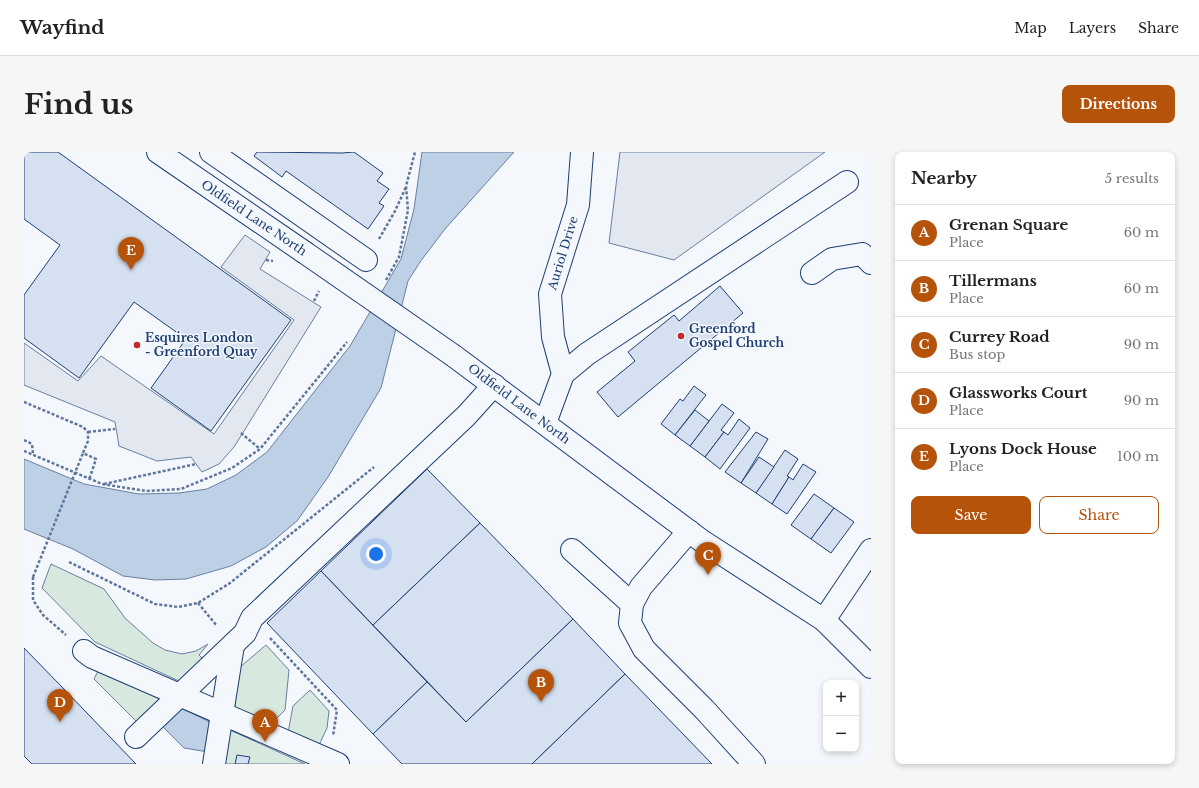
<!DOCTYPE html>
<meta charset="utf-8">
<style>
body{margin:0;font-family:"Libre Baskerville",serif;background:#f6f6f6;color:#222}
.controls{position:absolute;right:12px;bottom:12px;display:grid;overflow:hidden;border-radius:8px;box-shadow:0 2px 6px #0003}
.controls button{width:36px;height:36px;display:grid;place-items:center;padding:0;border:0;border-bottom:1px solid #e0e0e0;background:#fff;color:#222;font:20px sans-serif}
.you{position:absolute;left:352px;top:402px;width:14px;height:14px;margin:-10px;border:3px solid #fff;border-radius:50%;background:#1a73e8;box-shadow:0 0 0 6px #1a73e833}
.badge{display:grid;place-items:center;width:26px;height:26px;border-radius:50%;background:#b45309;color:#fff;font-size:13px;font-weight:700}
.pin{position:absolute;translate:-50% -33px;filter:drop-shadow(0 1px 2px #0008)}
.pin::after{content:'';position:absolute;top:21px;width:14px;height:12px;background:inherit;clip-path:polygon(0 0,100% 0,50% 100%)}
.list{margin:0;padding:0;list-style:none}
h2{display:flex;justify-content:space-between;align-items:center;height:52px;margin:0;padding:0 16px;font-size:17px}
h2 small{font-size:13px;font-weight:400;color:#767676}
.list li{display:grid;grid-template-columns:26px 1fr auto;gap:12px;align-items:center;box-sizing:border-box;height:56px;padding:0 16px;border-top:1px solid #e0e0e0}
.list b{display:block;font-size:15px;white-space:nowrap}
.list p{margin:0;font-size:13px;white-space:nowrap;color:#767676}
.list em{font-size:13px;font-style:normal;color:#767676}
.actions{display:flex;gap:8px;padding:12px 16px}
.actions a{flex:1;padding:9px 0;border:1px solid #b45309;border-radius:8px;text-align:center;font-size:14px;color:#b45309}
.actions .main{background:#b45309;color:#fff}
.map{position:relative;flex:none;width:847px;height:612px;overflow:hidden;border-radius:8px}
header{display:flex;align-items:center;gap:24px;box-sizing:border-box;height:56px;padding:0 20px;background:#fff;border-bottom:1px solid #e0e0e0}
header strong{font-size:19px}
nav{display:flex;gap:22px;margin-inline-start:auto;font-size:14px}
.intro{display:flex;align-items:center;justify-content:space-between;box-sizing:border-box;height:96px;padding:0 24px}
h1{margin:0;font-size:28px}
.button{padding:10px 18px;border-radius:8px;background:#b45309;color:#fff;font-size:14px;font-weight:700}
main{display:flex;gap:24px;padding:0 24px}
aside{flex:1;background:#fff;border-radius:8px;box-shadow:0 2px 6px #0003}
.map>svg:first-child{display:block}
.green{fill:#d7e8df;stroke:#687fa3}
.parking{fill:#e3e8f0;stroke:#687fa3}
.water{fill:#bed0e5;stroke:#687fa3}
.building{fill:#d5e0f0;stroke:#1d3f73}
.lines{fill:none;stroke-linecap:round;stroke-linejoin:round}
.minor-casing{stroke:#1d3f73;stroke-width:24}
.path{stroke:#5e769c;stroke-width:2.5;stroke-dasharray:3 2;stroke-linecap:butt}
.minor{stroke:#f4f7fb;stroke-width:22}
.minor-bridge-casing{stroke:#1d3f73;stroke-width:24;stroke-linecap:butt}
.path-bridge{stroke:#5e769c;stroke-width:2.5;stroke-dasharray:3 2;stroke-linecap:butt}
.minor-bridge{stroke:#f4f7fb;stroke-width:22}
.poi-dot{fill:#c62828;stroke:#f4f7fb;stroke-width:1.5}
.labels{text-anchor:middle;stroke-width:3;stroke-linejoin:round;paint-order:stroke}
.street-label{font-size:12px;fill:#1d3f73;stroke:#f4f7fb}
.poi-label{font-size:12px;font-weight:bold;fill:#1d3f73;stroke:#f4f7fb;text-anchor:start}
</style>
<header>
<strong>Wayfind</strong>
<nav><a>Map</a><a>Layers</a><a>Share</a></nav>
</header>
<div class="intro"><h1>Find us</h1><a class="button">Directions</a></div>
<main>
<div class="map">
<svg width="847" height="612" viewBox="0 0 847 612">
<rect width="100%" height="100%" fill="#f4f7fb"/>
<g class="green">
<polygon points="27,412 80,437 101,466 129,491 141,498 158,502 172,499 184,492 175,503 179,507 157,530 71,490 18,436"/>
<polygon points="242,493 265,518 261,558 247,572 211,555 215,516"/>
<polygon points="75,517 139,546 113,570 70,527"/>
<polygon points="286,538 305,559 303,576 295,593 264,581 269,554"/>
<polygon points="206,578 281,612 199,612"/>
</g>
<g class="parking">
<polygon points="596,0 801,0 650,108 585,91"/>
<polygon points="221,83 246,100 236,117 297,155 210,295 195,312 178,320 167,305 133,309 95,294 91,270 0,233 0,191 54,229 77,204 190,282 270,168 197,115"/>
</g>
<g class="water">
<polygon points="398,0 490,0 421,77 396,110 384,129 357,236 304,325 273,369 242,395 207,414 162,427 131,428 99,424 49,397 0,377 0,307 60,332 115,342 155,341 183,337 212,323 243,300 326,194 377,107 390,57"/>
<polygon points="153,554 190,572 184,600 160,596 135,571"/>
</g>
<g class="building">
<polygon points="0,0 34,0 267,168 187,279 127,236 162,187 110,150 55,226 0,186 0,143 36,93 0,67"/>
<polygon points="233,0 318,1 330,0 359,21 353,29 365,37 355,51 360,54 344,77 262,19 258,25 230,4"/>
<polygon points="696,134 719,161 594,265 573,240 611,209 604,200 650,163 655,169"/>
<polygon points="670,234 682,243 651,283 637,272 656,247 659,249"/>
<polygon points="698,252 710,261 697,278 700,280 681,305 666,294"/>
<polygon points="671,258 685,269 666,294 651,283"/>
<polygon points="715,267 726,276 696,317 681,305 700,280 704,283"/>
<polygon points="732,280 744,287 717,331 701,320"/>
<polygon points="761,298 774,307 763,324 765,325 748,352 732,341"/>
<polygon points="735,305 750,315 732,341 717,331"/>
<polygon points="779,312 792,320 763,362 748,352 765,325 769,328"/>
<polygon points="403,317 456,371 349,473 297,419"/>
<polygon points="790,342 810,356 787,387 767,373"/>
<polygon points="810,356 830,370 807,401 787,387"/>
<polygon points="456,371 549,467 442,570 349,473"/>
<polygon points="297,419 403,530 349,582 243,471"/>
<polygon points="549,467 601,522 508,612 378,612 349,582 403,530 442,570"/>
<polygon points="0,496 38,535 112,612 8,612 0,604"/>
<polygon points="601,522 688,612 508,612"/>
<polygon points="213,603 226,605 224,612 211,612"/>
</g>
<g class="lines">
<defs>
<g id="minor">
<polyline points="134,0 280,100"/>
<polyline points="187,0 342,108"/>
<polyline points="788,121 808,107 838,102 847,111"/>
<polyline points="430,204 678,389 800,468 847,515"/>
<polyline points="539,222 563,202 823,30"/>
<polyline points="521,271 539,222 529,185 526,142 554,53 558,0"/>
<polyline points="665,379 617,435 608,452 606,471 620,497 680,557 730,612"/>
<polyline points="548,398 608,452"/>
<polyline points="800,468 847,398"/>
<polyline points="60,499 68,505 314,612"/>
<polyline points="112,585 221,481 228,466 442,264 470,233"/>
<polyline points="190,612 209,493"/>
</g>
</defs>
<use href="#minor" class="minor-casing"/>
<g class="path">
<polyline points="355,87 371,59 382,35"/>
<polyline points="242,108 249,109"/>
<polyline points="362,128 375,105 384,58 382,34 391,0"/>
<polyline points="290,149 295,139"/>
<polyline points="0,250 59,275 64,280 64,289 59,301 72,307 65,328"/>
<polyline points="64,280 91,277"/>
<polyline points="217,281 236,297"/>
<polyline points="0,288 8,292 9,302"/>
<polyline points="0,299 78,332 122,339 157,337 208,316 236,297 323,190"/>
<polyline points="80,332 172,312"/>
<polyline points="45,410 131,452 154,455 174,451 206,431 350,315"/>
<polyline points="9,425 9,448 19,463 42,483"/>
<polyline points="174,451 193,474"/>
<polyline points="246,486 313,558 309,584"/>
</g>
<use href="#minor" class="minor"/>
<defs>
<polyline id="minor-bridge" points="280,100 430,204"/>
</defs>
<use href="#minor-bridge" class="minor-bridge-casing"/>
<polyline class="path-bridge" points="9,425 59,301"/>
<use href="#minor-bridge" class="minor-bridge"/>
</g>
<g class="poi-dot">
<circle cx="657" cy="184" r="4"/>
<circle cx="113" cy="193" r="4"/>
</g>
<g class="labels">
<g class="street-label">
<text transform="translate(230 66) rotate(34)" y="4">Oldfield Lane North</text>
<text transform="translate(539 101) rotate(-73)" y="4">Auriol Drive</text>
<text transform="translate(495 252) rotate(37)" y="4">Oldfield Lane North</text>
</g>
<g class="poi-label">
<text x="665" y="181">Greenford<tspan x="665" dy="14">Gospel Church</tspan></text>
<text x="121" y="190">Esquires London<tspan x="121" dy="14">- Greenford Quay</tspan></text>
</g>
</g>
</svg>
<div class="controls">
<button>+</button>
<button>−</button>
</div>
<div class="you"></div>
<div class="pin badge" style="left:241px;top:590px">A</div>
<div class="pin badge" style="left:517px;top:550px">B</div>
<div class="pin badge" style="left:684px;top:423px">C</div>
<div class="pin badge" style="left:36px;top:570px">D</div>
<div class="pin badge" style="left:107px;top:118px">E</div>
</div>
<aside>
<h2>Nearby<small>5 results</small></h2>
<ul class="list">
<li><span class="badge">A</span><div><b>Grenan Square</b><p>Place</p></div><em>60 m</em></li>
<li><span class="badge">B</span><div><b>Tillermans</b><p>Place</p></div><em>60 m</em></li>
<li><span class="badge">C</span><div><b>Currey Road</b><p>Bus stop</p></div><em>90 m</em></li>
<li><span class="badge">D</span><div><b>Glassworks Court</b><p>Place</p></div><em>90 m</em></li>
<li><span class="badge">E</span><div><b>Lyons Dock House</b><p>Place</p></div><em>100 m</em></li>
</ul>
<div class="actions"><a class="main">Save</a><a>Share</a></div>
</aside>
</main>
